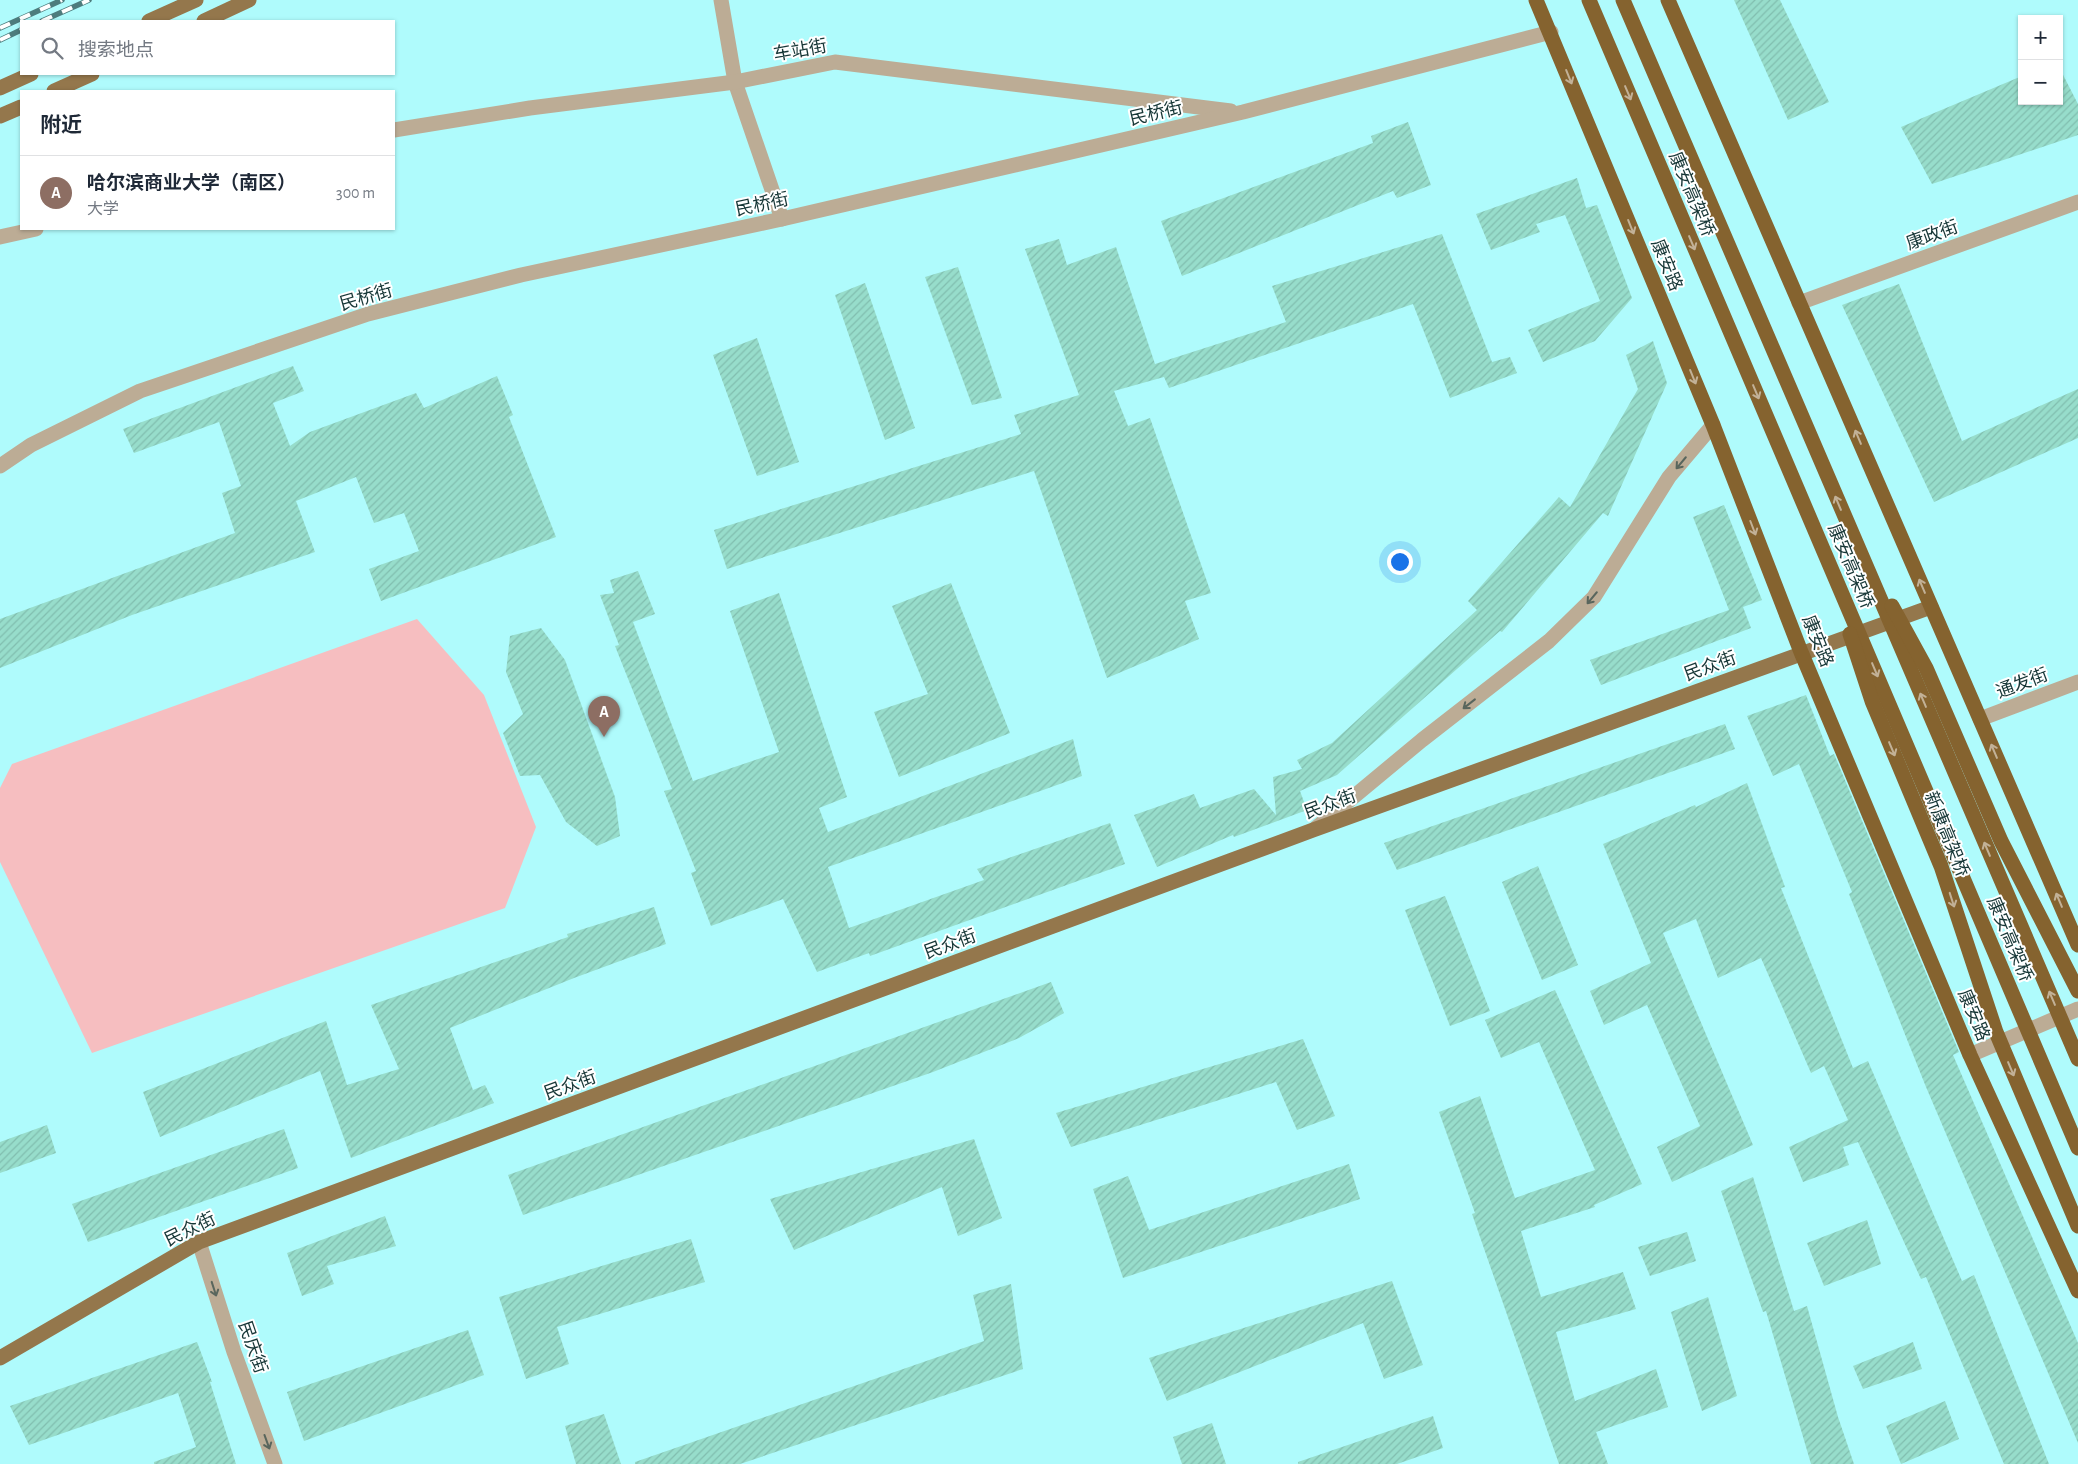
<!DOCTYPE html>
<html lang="zh">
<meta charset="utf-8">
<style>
body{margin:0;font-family:"Alegreya Sans","Noto Sans SC",sans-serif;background:#f6f6f7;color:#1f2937}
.controls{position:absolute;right:15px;top:15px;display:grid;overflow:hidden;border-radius:0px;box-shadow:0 1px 4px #0004}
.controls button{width:45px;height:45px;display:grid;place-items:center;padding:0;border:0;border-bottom:1px solid #e0e1e3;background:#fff;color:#1f2937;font:25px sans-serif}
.you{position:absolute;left:1399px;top:561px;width:18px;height:18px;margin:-12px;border:4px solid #fff;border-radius:50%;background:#1a73e8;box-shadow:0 0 0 8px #1a73e833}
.badge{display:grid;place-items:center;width:32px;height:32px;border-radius:50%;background:#c13149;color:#fff;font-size:16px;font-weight:700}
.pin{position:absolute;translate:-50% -41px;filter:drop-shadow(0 1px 2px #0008)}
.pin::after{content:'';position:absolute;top:26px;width:18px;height:15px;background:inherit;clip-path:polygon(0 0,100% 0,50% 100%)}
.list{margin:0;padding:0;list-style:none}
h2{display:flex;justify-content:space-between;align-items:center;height:65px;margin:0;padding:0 20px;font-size:21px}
h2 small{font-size:16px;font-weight:400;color:#747a83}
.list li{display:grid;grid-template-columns:32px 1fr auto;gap:15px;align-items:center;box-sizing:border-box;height:75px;padding:0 20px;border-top:1px solid #e0e1e3}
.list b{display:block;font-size:19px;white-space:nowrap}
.list p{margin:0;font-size:16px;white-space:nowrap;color:#747a83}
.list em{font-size:16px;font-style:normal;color:#747a83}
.icon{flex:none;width:28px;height:28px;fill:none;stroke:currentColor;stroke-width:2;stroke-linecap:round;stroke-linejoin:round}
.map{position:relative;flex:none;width:2078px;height:1464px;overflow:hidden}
.search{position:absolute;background:#fff;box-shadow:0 1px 4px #0004;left:20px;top:20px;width:375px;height:55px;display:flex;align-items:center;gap:12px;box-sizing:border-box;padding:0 18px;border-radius:0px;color:#747a83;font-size:19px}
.panel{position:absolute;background:#fff;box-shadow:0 1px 4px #0004;left:20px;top:90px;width:375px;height:140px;border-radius:0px}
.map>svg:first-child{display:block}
.park{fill:#f6bec0}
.building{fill:url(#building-hatch)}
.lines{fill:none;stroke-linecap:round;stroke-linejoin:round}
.minor{stroke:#bcac95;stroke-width:15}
.major{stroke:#94774c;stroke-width:15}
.highway{stroke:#85632f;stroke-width:15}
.rail-casing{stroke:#4d7c7d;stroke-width:5.5}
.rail{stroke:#fff;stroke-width:4;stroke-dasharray:11;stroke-linecap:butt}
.highway-bridge{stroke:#85632f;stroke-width:15}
.oneway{stroke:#c2b197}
.oneway2{stroke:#59665d}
.labels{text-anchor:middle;stroke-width:4;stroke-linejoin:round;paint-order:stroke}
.street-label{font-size:18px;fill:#173737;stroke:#fff}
</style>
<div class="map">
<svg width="2078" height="1464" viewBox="0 0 2078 1464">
<defs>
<pattern id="building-hatch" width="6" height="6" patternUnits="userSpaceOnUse" patternTransform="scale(1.25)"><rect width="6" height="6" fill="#97ddcb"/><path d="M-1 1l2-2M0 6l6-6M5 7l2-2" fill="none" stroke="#81beaf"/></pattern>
</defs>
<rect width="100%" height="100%" fill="#affbfc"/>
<polygon class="park" points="417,619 484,695 536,827 505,908 92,1053 0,862 0,788 12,764"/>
<g class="building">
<polygon points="1734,0 1780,0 1829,102 1788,120"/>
<polygon points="2059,67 2078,104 2078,135 1932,184 1901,127 2022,76 2022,101 2059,101"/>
<polygon points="1408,122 1431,185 1397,198 1393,191 1182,276 1161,221 1373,143 1371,136"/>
<polygon points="1577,178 1586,208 1597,205 1632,298 1595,341 1543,362 1528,330 1600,301 1565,215 1536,224 1540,232 1491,250 1476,214"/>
<polygon points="1442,234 1492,362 1510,357 1517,373 1450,398 1413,304 1169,388 1164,377 1114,391 1128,426 1150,418 1211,593 1185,601 1199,639 1107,678 1034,471 727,569 714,530 1021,434 1014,415 1079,395 1025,249 1059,239 1067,265 1116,247 1155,364 1286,322 1272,286"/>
<polygon points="958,267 1002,398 972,405 925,277"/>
<polygon points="865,283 915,428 885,440 835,295"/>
<polygon points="1899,284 1962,441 2078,389 2078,438 1934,502 1842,305"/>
<polygon points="757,338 799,462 757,476 713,355"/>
<polygon points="1653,341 1667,383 1608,516 1603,513 1502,632 1500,631 1337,775 1300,791 1307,810 1234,837 1233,835 1157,867 1134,815 1194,794 1200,808 1254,789 1276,815 1273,777 1302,769 1297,760 1332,743 1477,610 1468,601 1559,497 1570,507 1638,389 1626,355"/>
<polygon points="293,366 304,391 273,403 290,446 310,432 416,393 424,408 497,376 513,415 509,417 556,537 381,601 369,569 419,551 404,513 374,523 356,477 296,501 315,552 132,615 0,668 0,619 235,533 222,493 241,486 219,422 134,453 123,429"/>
<polygon points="1724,505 1762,600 1743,607 1751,628 1601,685 1590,660 1729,610 1693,517"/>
<polygon points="638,571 655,614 633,622 693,781 779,752 730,611 779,593 847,797 819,808 828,832 1073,739 1082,776 828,867 849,928 984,880 977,869 1110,823 1125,864 870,956 869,953 817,972 783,899 711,926 691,873 696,871 664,791 672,789 615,646 619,645 600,595 614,593 610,580"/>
<polygon points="951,583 1010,733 899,777 874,712 928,694 892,606"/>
<polygon points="541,628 565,660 615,797 620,836 597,846 566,822 540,775 520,776 503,733 523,714 506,672 510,636"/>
<polygon points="1806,695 1830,756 1834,754 1959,1052 1953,1055 2078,1343 2078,1443 1926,1087 1849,894 1852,892 1799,764 1773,776 1747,716"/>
<polygon points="1725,724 1735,749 1397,870 1384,843"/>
<polygon points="1747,783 1785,887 1781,888 1853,1068 1868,1061 1962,1281 1974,1275 2049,1464 2004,1464 1926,1277 1921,1279 1858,1142 1843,1147 1849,1165 1803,1182 1789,1147 1848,1120 1824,1066 1811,1073 1761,958 1718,978 1696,919 1663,933 1753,1145 1672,1182 1657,1147 1700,1126 1647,1005 1604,1025 1590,991 1651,963 1603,844 1695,805 1696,807"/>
<polygon points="1538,866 1578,965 1542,980 1502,882"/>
<polygon points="1445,896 1490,1011 1450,1026 1405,910"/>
<polygon points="654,907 666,944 574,978 450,1028 473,1090 485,1085 494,1103 351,1158 320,1071 160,1137 143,1092 326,1021 347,1085 399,1069 371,1005 568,937 567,934"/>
<polygon points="1051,982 1064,1013 1019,1038 933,1072 523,1215 508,1175"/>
<polygon points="1555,990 1642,1184 1594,1205 1595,1207 1521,1231 1541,1297 1623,1272 1636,1309 1556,1332 1575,1401 1656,1369 1668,1407 1596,1432 1608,1464 1559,1464 1472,1214 1475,1213 1439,1112 1480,1096 1515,1198 1595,1170 1539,1042 1501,1058 1485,1020"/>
<polygon points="1303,1039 1335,1116 1297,1130 1276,1082 1071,1147 1056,1113"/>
<polygon points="47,1125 56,1153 0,1173 0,1142"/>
<polygon points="284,1129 298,1168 88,1242 72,1204"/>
<polygon points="974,1139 1002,1218 958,1236 942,1187 794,1250 770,1199"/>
<polygon points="1349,1164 1360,1199 1123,1278 1093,1189 1128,1176 1149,1230"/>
<polygon points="1753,1177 1794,1311 1807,1306 1838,1417 1854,1464 1811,1464 1766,1311 1763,1312 1721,1191"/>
<polygon points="385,1216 396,1246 327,1266 334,1284 302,1296 287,1253"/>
<polygon points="1867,1220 1881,1264 1824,1286 1807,1243"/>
<polygon points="1687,1232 1696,1261 1650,1276 1638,1247"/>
<polygon points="691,1239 705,1282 557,1327 569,1364 526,1379 499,1297"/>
<polygon points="1392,1281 1423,1365 1384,1379 1363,1323 1167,1401 1149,1358"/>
<polygon points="1011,1284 1023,1369 740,1464 635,1464 635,1462 984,1341 973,1295"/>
<polygon points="1708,1297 1737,1396 1702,1411 1671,1312"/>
<polygon points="468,1330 484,1375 304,1441 287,1392"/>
<polygon points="197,1342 212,1382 210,1382 236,1464 154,1464 154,1462 196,1447 178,1393 29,1445 10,1406"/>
<polygon points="1913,1342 1922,1369 1863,1389 1853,1366"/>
<polygon points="1945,1401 1959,1439 1901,1464 1886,1426"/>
<polygon points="604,1414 621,1464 576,1464 565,1426"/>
<polygon points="1433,1416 1443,1448 1397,1464 1298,1464 1298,1462"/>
<polygon points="1212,1423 1226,1464 1182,1464 1173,1437"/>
</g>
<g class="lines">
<g class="minor">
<polyline points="721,0 735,82 782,219"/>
<polyline points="394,130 530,108 735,82 835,62 1231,111"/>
<polyline points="0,237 36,229"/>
<polyline points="1799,303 2078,202"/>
<polyline points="0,466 31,445 140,391 368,314 521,275 782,219 1243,112 1551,32"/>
<polyline points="1980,719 2078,682"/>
<polyline points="1316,828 1422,740 1549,641 1594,597 1669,477 1713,425"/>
<polyline points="1970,1055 2078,1009"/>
<polyline points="199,1242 234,1352 275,1464"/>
</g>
<g class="major">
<polyline points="149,21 196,0"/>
<polyline points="204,21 249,0"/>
<polyline points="0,88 31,74"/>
<polyline points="54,91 92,74"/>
<polyline points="0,116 21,107"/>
<polyline points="0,1358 199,1242 1313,830 1931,607"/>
</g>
<g class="highway">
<polyline points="1536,0 1713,425 1801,652 1970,1055 2078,1291"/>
<polyline points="1668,0 2078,945"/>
</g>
<defs>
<g id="rail">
<polyline points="42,21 89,0"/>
<polyline points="0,28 62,0"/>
<polyline points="0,40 21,30"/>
</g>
</defs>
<use href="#rail" class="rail-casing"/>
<use href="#rail" class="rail"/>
<g class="highway-bridge">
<polyline points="1589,0 2078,1148"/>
<polyline points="1623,0 2078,1059"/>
<polyline points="1892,606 1926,668 2001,841 2078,991"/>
<polyline points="1850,634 1872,701 1941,866 1996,1032 2078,1226"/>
</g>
</g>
<defs><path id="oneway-shaft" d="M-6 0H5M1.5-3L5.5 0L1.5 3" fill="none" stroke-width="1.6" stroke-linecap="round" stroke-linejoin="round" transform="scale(1.25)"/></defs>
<g class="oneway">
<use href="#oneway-shaft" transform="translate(1569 77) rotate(68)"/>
<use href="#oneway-shaft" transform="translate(1628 93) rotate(67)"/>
<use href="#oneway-shaft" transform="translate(1631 227) rotate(68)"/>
<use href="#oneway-shaft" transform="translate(1692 243) rotate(67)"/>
<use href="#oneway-shaft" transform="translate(1693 377) rotate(68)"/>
<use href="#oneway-shaft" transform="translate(1756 392) rotate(67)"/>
<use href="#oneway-shaft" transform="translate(1858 437) rotate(-113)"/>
<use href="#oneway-shaft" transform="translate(1838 503) rotate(-113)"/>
<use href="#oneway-shaft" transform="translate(1753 528) rotate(69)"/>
<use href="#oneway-shaft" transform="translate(1922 586) rotate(-113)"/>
<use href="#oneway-shaft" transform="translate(1875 670) rotate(67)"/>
<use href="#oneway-shaft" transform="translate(1923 700) rotate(-113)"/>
<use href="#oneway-shaft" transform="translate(1892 749) rotate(67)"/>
<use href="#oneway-shaft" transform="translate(1994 751) rotate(-113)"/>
<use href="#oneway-shaft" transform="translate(1987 849) rotate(-113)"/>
<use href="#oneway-shaft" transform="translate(1952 900) rotate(72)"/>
<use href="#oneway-shaft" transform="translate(2059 900) rotate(-113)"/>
<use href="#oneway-shaft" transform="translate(2052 998) rotate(-113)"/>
<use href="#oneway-shaft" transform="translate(2011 1069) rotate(67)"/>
</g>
<g class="oneway2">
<use href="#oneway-shaft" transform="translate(1681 463) rotate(130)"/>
<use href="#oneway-shaft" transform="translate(1592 598) rotate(130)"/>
<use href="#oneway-shaft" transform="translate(1469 704) rotate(142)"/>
<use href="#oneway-shaft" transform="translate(214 1289) rotate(72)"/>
<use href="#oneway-shaft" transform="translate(267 1442) rotate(70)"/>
</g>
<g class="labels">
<g class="street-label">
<text transform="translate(800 50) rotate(-10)" y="6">车站街</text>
<text transform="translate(1156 113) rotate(-13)" y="6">民桥街</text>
<text transform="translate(1692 194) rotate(67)" y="6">康安高架桥</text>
<text transform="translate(762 204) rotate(-12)" y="6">民桥街</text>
<text transform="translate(1932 235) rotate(-20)" y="6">康政街</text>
<text transform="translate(1667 265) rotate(68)" y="6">康安路</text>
<text transform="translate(366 297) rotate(-16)" y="6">民桥街</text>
<text transform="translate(1851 566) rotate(67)" y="6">康安高架桥</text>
<text transform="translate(1818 641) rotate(68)" y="6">康安路</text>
<text transform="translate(1710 666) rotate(-20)" y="6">民众街</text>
<text transform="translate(2022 683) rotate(-21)" y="6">通发街</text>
<text transform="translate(1330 804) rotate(-20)" y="6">民众街</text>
<text transform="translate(1947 834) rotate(68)" y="6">新康高架桥</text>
<text transform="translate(2010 939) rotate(67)" y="6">康安高架桥</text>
<text transform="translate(950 944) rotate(-20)" y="6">民众街</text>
<text transform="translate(1974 1015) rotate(67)" y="6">康安路</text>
<text transform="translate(570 1085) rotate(-20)" y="6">民众街</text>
<text transform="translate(190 1229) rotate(-26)" y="6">民众街</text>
<text transform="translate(253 1347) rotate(71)" y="6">民庆街</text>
</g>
</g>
</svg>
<div class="controls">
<button>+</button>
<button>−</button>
</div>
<div class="you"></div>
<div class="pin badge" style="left:604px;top:737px;background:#8d6e63">A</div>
<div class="search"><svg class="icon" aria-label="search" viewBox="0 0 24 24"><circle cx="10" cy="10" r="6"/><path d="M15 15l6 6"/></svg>搜索地点</div>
<section class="panel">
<h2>附近<small></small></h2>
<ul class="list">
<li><span class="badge" style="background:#8d6e63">A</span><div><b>哈尔滨商业大学（南区）</b><p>大学</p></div><em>300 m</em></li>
</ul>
</section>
</div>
